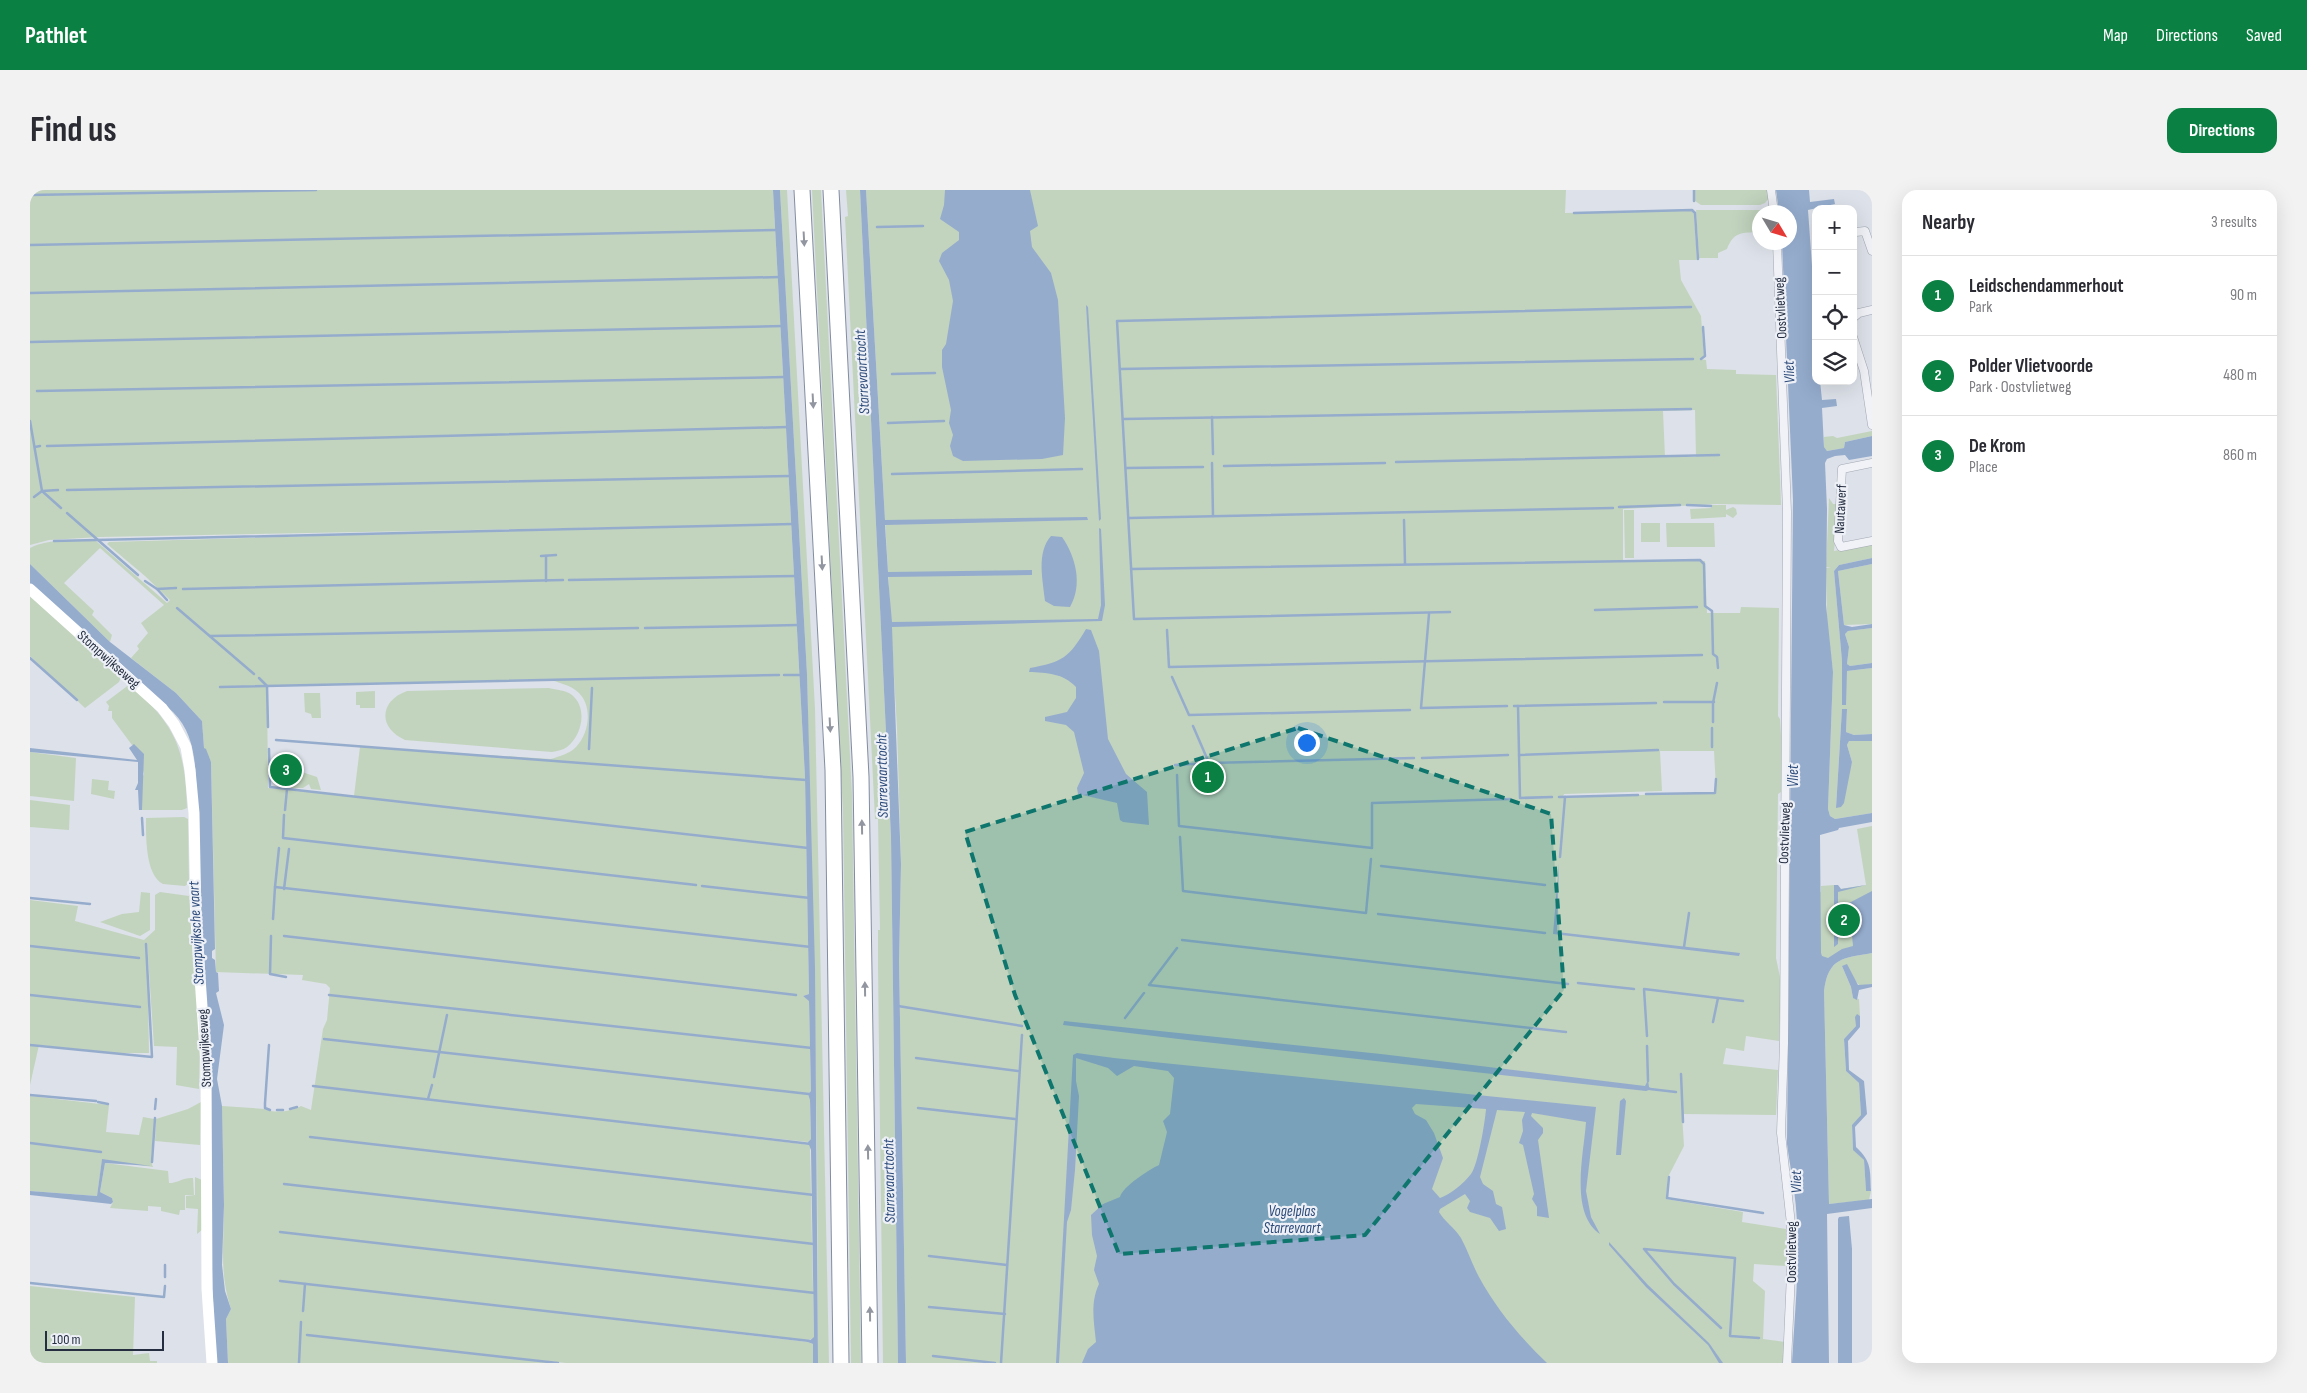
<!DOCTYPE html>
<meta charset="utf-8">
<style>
body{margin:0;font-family:"Sofia Sans Condensed",sans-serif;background:#f2f2f3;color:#2b2b33}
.controls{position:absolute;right:15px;top:15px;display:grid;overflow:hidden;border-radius:10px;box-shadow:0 5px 20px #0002}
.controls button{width:45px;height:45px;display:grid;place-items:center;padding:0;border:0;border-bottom:1px solid #e1e1e2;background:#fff;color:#2b2b33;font:25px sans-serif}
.compass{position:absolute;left:1722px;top:15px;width:45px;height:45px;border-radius:50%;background:#fff;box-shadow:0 5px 20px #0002;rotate:128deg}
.scale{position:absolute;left:15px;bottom:12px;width:119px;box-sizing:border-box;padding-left:5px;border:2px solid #252e41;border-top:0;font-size:14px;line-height:18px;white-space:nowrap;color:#252e41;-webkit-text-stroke:4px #edf0f6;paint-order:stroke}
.you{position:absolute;left:1276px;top:552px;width:18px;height:18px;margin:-12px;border:4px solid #fff;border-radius:50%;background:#1a73e8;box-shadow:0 0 0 8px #1a73e833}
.badge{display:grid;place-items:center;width:32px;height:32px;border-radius:50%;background:#0b8043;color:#fff;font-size:16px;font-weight:700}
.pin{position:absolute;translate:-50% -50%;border:2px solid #fff;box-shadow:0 1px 5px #0006}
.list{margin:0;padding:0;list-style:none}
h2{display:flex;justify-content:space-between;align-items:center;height:65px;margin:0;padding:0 20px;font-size:21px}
h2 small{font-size:16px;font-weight:400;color:#7c7c81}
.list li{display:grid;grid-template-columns:32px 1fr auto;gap:15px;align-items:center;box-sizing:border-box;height:80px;padding:0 20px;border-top:1px solid #e1e1e2}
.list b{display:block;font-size:19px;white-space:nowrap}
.list p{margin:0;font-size:16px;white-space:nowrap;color:#7c7c81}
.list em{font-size:16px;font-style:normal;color:#7c7c81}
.icon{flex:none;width:28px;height:28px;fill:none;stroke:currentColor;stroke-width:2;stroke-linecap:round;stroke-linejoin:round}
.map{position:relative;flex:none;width:1842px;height:1173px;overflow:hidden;border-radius:15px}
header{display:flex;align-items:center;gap:30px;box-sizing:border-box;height:70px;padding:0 25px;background:#0b8043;color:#fff}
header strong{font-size:24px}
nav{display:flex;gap:28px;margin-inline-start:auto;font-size:18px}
.intro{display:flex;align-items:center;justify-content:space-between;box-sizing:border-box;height:120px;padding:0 30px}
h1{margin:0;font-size:35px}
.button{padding:12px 22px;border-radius:15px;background:#0b8043;color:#fff;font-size:18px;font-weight:700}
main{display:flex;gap:30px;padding:0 30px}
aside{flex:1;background:#fff;border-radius:15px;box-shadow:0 5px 20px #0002}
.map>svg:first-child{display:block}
.green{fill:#c2d4be;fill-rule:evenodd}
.water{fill:#95accd;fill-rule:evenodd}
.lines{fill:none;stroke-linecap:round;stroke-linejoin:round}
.stream{stroke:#95accd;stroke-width:2.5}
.street-casing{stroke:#a2a8b3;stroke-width:9}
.highway-casing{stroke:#838da1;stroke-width:17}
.street{stroke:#f1f2f7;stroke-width:8}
.secondary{stroke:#fff;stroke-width:11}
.highway{stroke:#fff;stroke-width:15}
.oneway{fill:#9296a0}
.marked{fill:#0f766e;fill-opacity:0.2;stroke:#0f766e;stroke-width:4;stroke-dasharray:10 6;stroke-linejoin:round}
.labels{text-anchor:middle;stroke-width:4.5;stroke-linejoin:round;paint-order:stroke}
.street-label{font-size:14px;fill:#252e41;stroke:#edf0f6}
.water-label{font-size:15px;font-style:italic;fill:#2b4979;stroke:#edf0f6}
</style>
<header>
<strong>Pathlet</strong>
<nav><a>Map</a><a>Directions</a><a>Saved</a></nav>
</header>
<div class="intro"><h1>Find us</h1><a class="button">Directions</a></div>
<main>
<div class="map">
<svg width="1842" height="1173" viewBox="0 0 1842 1173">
<rect width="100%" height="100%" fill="#dde1e9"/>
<g class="green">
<path d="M0 0H743L775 587 779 804 773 806 779 810 781 901 778 904 780 909 781 949 778 952 511 923 780 955 784 1148 778 1150 546 1125 778 1152 783 1154V1173H536L480 1167 527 1173H198L196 1129 201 1119C189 1082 194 1053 194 1016 194 983 192 949 192 916L235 919C245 924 262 921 271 916L281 920 293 839 297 830 300 798 296 794 272 790 273 785 186 782 181 572 174 559 172 531 146 503 101 468 109 459 107 456 118 443 111 433 134 415 70 358 34 393 64 421 62 425 82 445 80 452 0 374V358C19 348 45 351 65 350L137 413 140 410 115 386 77 354 79 352 597 337 70 347 19 350 0 355ZM517 489C527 492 541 495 549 503 563 517 559 544 546 557 539 564 530 566 521 569L330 557 324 606 238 598 237 496Z"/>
<polygon points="750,0 757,0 785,519 799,1173 788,1173 787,954 777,484"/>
<polygon points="782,0 791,0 822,605 831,1173 821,1173 813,622"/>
<polygon points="816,0 830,0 861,647 868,1173 853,1173 848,777 848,740 850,740 848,629 845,629 815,27 818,26"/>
<path d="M836 0H1536L1535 23 1661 20 1664 24 1667 70H1649L1651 90 1671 126 1674 166 1670 169 1676 170 1677 179 1706 180V184L1746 185 1751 315 1687 314 1593 319V371H1675L1677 423H1710L1711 417 1749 418 1748 526 1750 529 1753 577 1751 602 1748 604 1746 768 1751 792 1749 851 1716 846 1714 861 1696 858 1693 874 1748 880 1746 925 1652 924 1654 956 1638 987 1636 1009 1713 1022 1712 1032 1756 1039V1076L1724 1074 1723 1091 1735 1101 1733 1149 1755 1152 1754 1173H876L869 772 871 674 867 538ZM1665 220 1666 267H1635L1633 221ZM1630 561H1684L1686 598 1684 603 1533 607 1534 604 1632 601Z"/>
<polygon points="1665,0 1739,0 1740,7 1735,13 1730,15 1671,15 1665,11"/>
<path d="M1666 20H1740L1741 22H1730L1729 42C1712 43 1704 41 1697 59L1688 63V68H1669Z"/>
<polygon points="1842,241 1842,246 1815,252 1814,258 1797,261 1794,257 1794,247 1803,246 1807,248"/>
<polygon points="1799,308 1803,314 1809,314 1804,361 1842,354 1842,368 1809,375 1804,381 1812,471 1812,515 1817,481 1842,478 1842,544 1824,545 1816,542 1817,520 1812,519 1806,617 1822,572 1817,555 1819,551 1842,551 1842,623 1805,629 1800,626 1798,619 1803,482 1797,432 1796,378 1801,378 1796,377"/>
<polygon points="1682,315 1696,315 1696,320 1703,317 1706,319 1707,324 1703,328 1696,324 1696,327 1661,329 1660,319 1681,318"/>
<polygon points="1594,320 1604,320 1604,368 1595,368"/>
<rect x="1611" y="333" width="19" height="19"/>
<polygon points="1636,333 1684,333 1685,357 1637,357"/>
<polygon points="1842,374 1842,434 1814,435 1808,381"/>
<polygon points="0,406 91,487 89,492 55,518 0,466"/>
<polygon points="1842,438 1842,473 1820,476 1817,474 1819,457 1815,444 1818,441"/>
<path d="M100 494C145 536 155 556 157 618L152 620H112V588L114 584 105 555H102L82 528V521H78L79 516 76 512Z"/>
<path d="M519 498C527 500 535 500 542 505 558 518 552 546 537 557 533 560 527 561 522 562L375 550C348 538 349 511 377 501Z"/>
<polygon points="345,501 345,518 330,518 330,515 326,515 326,502"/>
<polygon points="274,503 290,503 291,528 282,528 281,524 275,522"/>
<polygon points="0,562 46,568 44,611 0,606"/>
<polygon points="269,581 287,587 291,600 281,599 279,594 273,598 261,598 263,590"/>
<polygon points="62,589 79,591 78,600 85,601 84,609 61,604"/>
<polygon points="0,610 40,615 39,640 0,637"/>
<path d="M154 627 158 629 159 693 155 696 133 694C115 685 116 645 116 628Z"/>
<polygon points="1842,636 1842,758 1791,774 1787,703 1791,702 1791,696 1804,695 1804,700 1836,695 1827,639"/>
<polygon points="111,702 120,703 120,740 110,746 70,732 92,724 109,722"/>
<polygon points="130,702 159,706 170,851 169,899 146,895 147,857 124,856 117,752 119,863 86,863 9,855 0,895 0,710 48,716 45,731 114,750 125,740 125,705"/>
<path d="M1842 763V794L1830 796 1812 776 1821 797 1823 808 1829 809 1830 826 1827 825 1826 836 1814 849 1816 881 1829 893 1831 925 1822 936 1823 959 1834 970 1836 1001H1841L1839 1010 1799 1014 1794 801C1798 767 1814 768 1842 763Z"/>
<polygon points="0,906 79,915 76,942 109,945 113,927 124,929 121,972 123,977 72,970 67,1006 0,1001"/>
<polygon points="171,912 170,955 125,951 126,929 158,919"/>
<path d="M75 973 138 981 139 993C148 993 154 987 163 988L164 1005H155V1020H150L149 1025 131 1021V1017L118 1016V1021L80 1018 83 1012 82 1008 70 1002Z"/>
<polygon points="165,987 172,990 173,1039 167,1044 168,1019 156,1018 156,1006 165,1005"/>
<polygon points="0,1096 105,1107 103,1165 119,1163 120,1171 127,1171 127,1173 0,1173"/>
</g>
<g class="water">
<polygon points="743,0 750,0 777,484 785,778 788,1173 783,1173 783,1154 778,1152 784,1147 781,960 778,952 781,949 780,910 778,904 781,901 779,811 773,806 779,804 775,587"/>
<polygon points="830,0 836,0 855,330 1057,327 1058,330 855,335 858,382 1002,380 1002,385 858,387 862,432 1068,429 1071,415 1069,338 1071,339 1075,415 1072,431 862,437 871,674 869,772 876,1173 868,1173 861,647"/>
<polygon points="915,0 1000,0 1008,36 1000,41 1002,57 1021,83 1028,110 1035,228 1033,265 1012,269 933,271 923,266 920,256 923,245 919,233 921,220 912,177 912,160 916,154 923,111 919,90 909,71 912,63 929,50 929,42 910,29 914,15"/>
<path d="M1746 0H1779L1780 12 1804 9 1805 14 1778 20 1782 76 1786 78V191H1790L1792 210 1806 209 1807 216 1792 218 1794 257 1797 261 1814 258 1815 252 1842 246V266L1819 270 1815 265 1805 266 1797 269 1795 273 1797 319 1796 415 1803 482 1798 619 1800 626 1805 629 1842 623V632L1809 638 1808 640 1790 645 1791 763 1792 766 1798 768 1812 759 1823 756 1819 713 1842 701V763C1814 768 1798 767 1794 801L1799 1014 1842 1009V1018L1797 1024 1799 1173H1762C1765 1116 1772 1057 1764 1000 1762 985 1759 969 1757 954L1763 310 1752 53 1760 52V22H1749Z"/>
<polygon points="1056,115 1058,117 1071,329 1069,331"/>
<path d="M1021 346 1032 347C1046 367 1053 395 1040 417L1024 416 1015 411C1013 390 1006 363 1021 346Z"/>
<polygon points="1842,368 1842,374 1808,381 1814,435 1822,437 1842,434 1842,438 1818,441 1815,444 1819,457 1817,474 1820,476 1842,473 1842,478 1817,481 1816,515 1812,515 1812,471 1804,381 1809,375"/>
<path d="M0 374 80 452 146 503 172 531 174 558 176 559 181 572 185 759 182 761V768L185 770 186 782 188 783 189 801 186 803 194 835 187 889 192 916 194 1015 192 1075 195 1101 201 1119 196 1129 198 1173H185L167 609C165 578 167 546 143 522L0 395Z"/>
<path d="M1056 439 1061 440 1069 461 1078 549 1096 584 1117 602 1119 635 1093 632 1090 630 1087 613 1048 604 1047 598 1054 583 1044 542 1036 535 1015 531V527L1037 522 1046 508V497C1033 483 1017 483 999 482L1000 478C1032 472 1039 468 1056 439Z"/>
<polygon points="1812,519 1817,519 1816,542 1824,545 1842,544 1842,551 1819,551 1817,555 1822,572 1814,613 1811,617 1806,618"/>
<polygon points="104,554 114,564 112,620 109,620 108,600 105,600 108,593 108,572 0,562 0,558 107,570 99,558"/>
<polygon points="1529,673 1527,742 1710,763 1709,766 1523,744"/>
<polygon points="1804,695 1808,695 1811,699 1836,695 1808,702 1808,754 1804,757"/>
<polygon points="1817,774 1828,795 1842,794 1842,797 1829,800 1827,810 1823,808 1821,797 1812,776"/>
<path d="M1827 824 1830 826V837L1818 851 1819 880 1834 891 1837 924 1825 937 1826 957C1842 972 1840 980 1841 1001H1836L1834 970 1823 960 1822 935 1831 925 1829 893 1816 881 1814 849 1826 836 1825 827Z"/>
<polygon points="1034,831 1351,864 1615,896 1618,890 1619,897 1622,899 1616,901 1157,850 1033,835"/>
<path d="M1047 863 1084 868 1566 917 1556 1001 1561 1027 1570 1044C1539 1023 1554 963 1556 932L1502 923 1501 926 1513 938V943L1508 950 1519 1028 1507 1026V1017L1502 1009 1504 1004 1493 955 1489 953 1493 941 1492 930 1495 922 1467 920 1450 987 1453 994 1463 1001 1466 1014 1472 1017 1476 1039 1469 1041 1460 1028 1440 1022 1437 1018 1440 1011 1435 1004 1410 1019 1409 1022C1414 1031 1425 1038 1431 1048 1438 1061 1442 1074 1449 1087 1467 1120 1490 1147 1517 1173H1052L1058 1159 1066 1152C1064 1132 1060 1113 1069 1094L1064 1080 1067 1066 1062 1045 1061 1025 1073 1014 1090 1007C1092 997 1120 979 1129 975L1137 942 1133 931 1140 924 1144 888 1138 881 1104 876 1087 886 1078 878 1046 868V891L1049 906 1045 980 1041 1020 1037 1032 1029 1173H1026L1043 865ZM1386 914 1456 919C1455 932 1448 975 1441 984 1433 994 1421 1004 1410 1008L1402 999 1413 968 1404 943 1396 930 1385 924 1382 918Z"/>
<polygon points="1594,908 1596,911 1591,965 1586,965 1590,911"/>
<polygon points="72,969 121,976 75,973 70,1002 82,1008 83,1012 81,1014 0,1005 0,1001 67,1006"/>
<polygon points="1819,1026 1822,1059 1822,1173 1808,1173 1808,1029 1809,1027"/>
<polygon points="1579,1052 1618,1095 1679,1153 1693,1173 1689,1173 1678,1155 1616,1097 1579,1055"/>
</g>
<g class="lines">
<g class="stream">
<polyline points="1664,0 1664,11"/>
<polyline points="0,5 286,0"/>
<polyline points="1544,23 1662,20 1665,23 1668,69"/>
<polyline points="847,37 893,36"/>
<polyline points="0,55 746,40"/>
<polyline points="0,103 751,87"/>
<polyline points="0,152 753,136"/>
<polyline points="1671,169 1675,166 1673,137"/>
<polyline points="1090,179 1663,169"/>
<polyline points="862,184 905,183"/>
<polyline points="7,201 755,187"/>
<polyline points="1182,227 1183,264"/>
<polyline points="1093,229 1661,219"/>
<polyline points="0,231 12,301 31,318"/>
<polyline points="858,233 914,231"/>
<polyline points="17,256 758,237"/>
<polyline points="5,257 10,256"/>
<polyline points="1366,272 1689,265"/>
<polyline points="1182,273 1183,326"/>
<polyline points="1194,276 1355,273"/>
<polyline points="1096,278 1173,277"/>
<polyline points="862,284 1052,279"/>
<polyline points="37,300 760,286"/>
<polyline points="4,307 12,301 28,300"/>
<polyline points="1657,315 1681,316"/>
<polyline points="1589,317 1650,315"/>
<polyline points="37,323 108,385"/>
<polyline points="1099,328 1583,318"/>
<polyline points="1374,330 1375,374"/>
<polyline points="24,351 763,334"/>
<polyline points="511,366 526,365"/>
<polyline points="1101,379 1670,370 1674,374 1675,416 1682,421 1683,464 1687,467 1688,478"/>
<polyline points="539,390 767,386"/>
<polyline points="115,391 127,399 137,410"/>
<polyline points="516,391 516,366"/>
<polyline points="127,399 146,398"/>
<polyline points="153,399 533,390"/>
<polyline points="147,418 224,484"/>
<polyline points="1565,420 1667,417"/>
<polyline points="1420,422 1104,429 1087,131 1661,117"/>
<polyline points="1399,424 1391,518 1477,516"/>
<polyline points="615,438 769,435"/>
<polyline points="1137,440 1139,477 1672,465"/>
<polyline points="180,446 608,438"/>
<polyline points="0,468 47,510"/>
<polyline points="754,485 770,485"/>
<polyline points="1142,487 1159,525 1380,520"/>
<polyline points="229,488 237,496 238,537"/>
<polyline points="190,497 749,485"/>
<polyline points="1634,512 1684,512"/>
<polyline points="1484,516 1626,513"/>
<polyline points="1488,516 1490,608 1522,607"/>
<polyline points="1683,532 1683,513 1687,493"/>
<polyline points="1682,538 1682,557"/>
<polyline points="246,550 776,590"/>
<polyline points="239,559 240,597 778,658"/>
<polyline points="559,559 562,498"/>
<polyline points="1489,565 1628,560"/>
<polyline points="1392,568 1478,565"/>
<polyline points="1179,573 1384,568"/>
<polyline points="1145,575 1179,573 1163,536"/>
<polyline points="1147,585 1149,636 1342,658 1342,613 1480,609"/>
<polyline points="1616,604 1685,603 1686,589"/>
<polyline points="1529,607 1608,605"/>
<polyline points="255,620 257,599"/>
<polyline points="254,625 253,648 666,695"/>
<polyline points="112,628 113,645"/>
<polyline points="1150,647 1153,701 1336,723 1341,669"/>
<polyline points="1530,667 1535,607"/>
<polyline points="1351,676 1515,695"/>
<polyline points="672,696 780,708"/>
<polyline points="245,697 249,658"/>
<polyline points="254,699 259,659"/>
<polyline points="0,708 60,714"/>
<polyline points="1348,724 1515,743"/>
<polyline points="243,729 245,697 781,757"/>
<polyline points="241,746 240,784 256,787"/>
<polyline points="254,746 766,805"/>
<polyline points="1152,750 1538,794"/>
<polyline points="0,756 109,768"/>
<polyline points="1654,757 1659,723"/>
<polyline points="1147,758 1119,795 1536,842"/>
<polyline points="1548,793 1604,799"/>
<polyline points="0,805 110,817"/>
<polyline points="299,805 782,858"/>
<polyline points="868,816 992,836"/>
<polyline points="1095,828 1114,803"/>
<polyline points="1683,832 1688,808"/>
<polyline points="1617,846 1614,799 1713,811"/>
<polyline points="294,849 779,904"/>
<polyline points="0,855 122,867 116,754"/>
<polyline points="239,855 235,913 235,918 240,920"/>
<polyline points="1617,856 1618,891"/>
<polyline points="886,868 988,881"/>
<polyline points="1651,884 1653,932"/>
<polyline points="404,887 417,825"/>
<polyline points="283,896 781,954"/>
<polyline points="1620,899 1646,902"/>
<polyline points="0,905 66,911"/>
<polyline points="398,909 402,895"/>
<polyline points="68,912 78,914"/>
<polyline points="888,918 985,929"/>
<polyline points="125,919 126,909"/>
<polyline points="260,919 267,917"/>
<polyline points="247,920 253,920"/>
<polyline points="280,947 784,1005"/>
<polyline points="0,953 71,962"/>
<polyline points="122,972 125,928"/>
<polyline points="1639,987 1637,1008 1733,1023"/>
<polyline points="254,994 784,1054"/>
<polyline points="250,1042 785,1103"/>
<polyline points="899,1066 977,1075"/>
<polyline points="135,1075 135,1087"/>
<polyline points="250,1091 780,1151"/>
<polyline points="0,1093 134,1107 135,1096"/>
<polyline points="899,1117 975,1124"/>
<polyline points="273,1121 275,1094"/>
<polyline points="1691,1138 1644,1094 1614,1059 1705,1068 1700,1146 1729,1148"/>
<polyline points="277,1145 528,1173"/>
<polyline points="903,1166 965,1173"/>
<polyline points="269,1173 271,1132"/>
<polyline points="971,1173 992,845"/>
</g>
<defs>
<g id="street">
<polyline points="1741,0 1744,22"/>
<polyline points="1826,42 1835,41 1842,61"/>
<polyline points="1747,52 1757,322 1754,853 1751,943 1761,1034 1761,1084 1757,1173"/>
<polyline points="1823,128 1829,123 1842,120"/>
<polyline points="1823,147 1834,181 1842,235"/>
<polyline points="1842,273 1812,279 1808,351 1811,357 1842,351"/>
</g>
<g id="highway">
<polyline points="772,0 803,580 811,1173"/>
<polyline points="801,0 831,587 840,1173"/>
</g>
</defs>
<use href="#street" class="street-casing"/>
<use href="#highway" class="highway-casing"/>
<use href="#street" class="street"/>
<polyline class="secondary" points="0,399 132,518 144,534 156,557 160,580 164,623 166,730 176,874 177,1099 182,1173"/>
<use href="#highway" class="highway"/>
</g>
<defs><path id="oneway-solid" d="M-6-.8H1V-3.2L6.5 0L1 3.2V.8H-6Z" transform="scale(1.25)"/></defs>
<g class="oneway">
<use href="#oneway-solid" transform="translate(774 49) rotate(87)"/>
<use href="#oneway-solid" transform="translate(783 211) rotate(87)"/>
<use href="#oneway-solid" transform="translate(792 373) rotate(87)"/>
<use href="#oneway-solid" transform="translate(800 535) rotate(87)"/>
<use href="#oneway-solid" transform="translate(832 637) rotate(-91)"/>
<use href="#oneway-solid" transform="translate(835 799) rotate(-91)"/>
<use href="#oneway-solid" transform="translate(838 962) rotate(-91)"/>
<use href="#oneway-solid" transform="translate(840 1124) rotate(-91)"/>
</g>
<path class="marked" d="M1268 538 1521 624 1534 800 1335 1045 1089 1064 985 805 935 642Z"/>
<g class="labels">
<g class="street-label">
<text transform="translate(1750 118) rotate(-93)" y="5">Oostvlietweg</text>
<text transform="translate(1810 319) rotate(-87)" y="5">Nautawerf</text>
<text transform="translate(79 469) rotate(42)" y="5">Stompwijkseweg</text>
<text transform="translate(1754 643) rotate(-88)" y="5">Oostvlietweg</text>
<text transform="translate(174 858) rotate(-93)" y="5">Stompwijkseweg</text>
<text transform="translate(1761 1062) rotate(-90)" y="5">Oostvlietweg</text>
</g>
<g class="water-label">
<text transform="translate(832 182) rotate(-93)" y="5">Starrevaarttocht</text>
<text transform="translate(1759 182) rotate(-93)" y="5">Vliet</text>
<text transform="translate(852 586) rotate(-91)" y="5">Starrevaarttocht</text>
<text transform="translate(1763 586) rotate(-90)" y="5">Vliet</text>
<text transform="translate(166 743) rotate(-93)" y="5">Stompwijksche vaart</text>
<text transform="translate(859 991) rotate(-91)" y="5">Starrevaarttocht</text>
<text transform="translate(1766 992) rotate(-91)" y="5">Vliet</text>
<text x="1262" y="1026">Vogelplas<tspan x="1262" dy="17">Starrevaart</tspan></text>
</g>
</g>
</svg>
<div class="controls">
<button>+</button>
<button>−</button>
<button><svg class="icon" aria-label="locate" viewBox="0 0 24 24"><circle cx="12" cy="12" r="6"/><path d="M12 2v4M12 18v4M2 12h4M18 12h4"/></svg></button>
<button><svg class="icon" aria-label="layers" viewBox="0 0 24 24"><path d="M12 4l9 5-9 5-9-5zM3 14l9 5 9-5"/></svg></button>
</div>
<svg class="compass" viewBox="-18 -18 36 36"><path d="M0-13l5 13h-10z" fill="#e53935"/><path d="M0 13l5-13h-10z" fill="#7c7c81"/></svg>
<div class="scale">100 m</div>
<div class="you"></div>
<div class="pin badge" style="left:1178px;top:587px">1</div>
<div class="pin badge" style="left:1814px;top:730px">2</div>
<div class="pin badge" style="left:256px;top:580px">3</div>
</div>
<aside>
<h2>Nearby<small>3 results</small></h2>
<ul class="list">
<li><span class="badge">1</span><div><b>Leidschendammerhout</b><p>Park</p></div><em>90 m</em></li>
<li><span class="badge">2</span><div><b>Polder Vlietvoorde</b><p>Park · Oostvlietweg</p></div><em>480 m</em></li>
<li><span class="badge">3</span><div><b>De Krom</b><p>Place</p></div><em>860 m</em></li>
</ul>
</aside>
</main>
